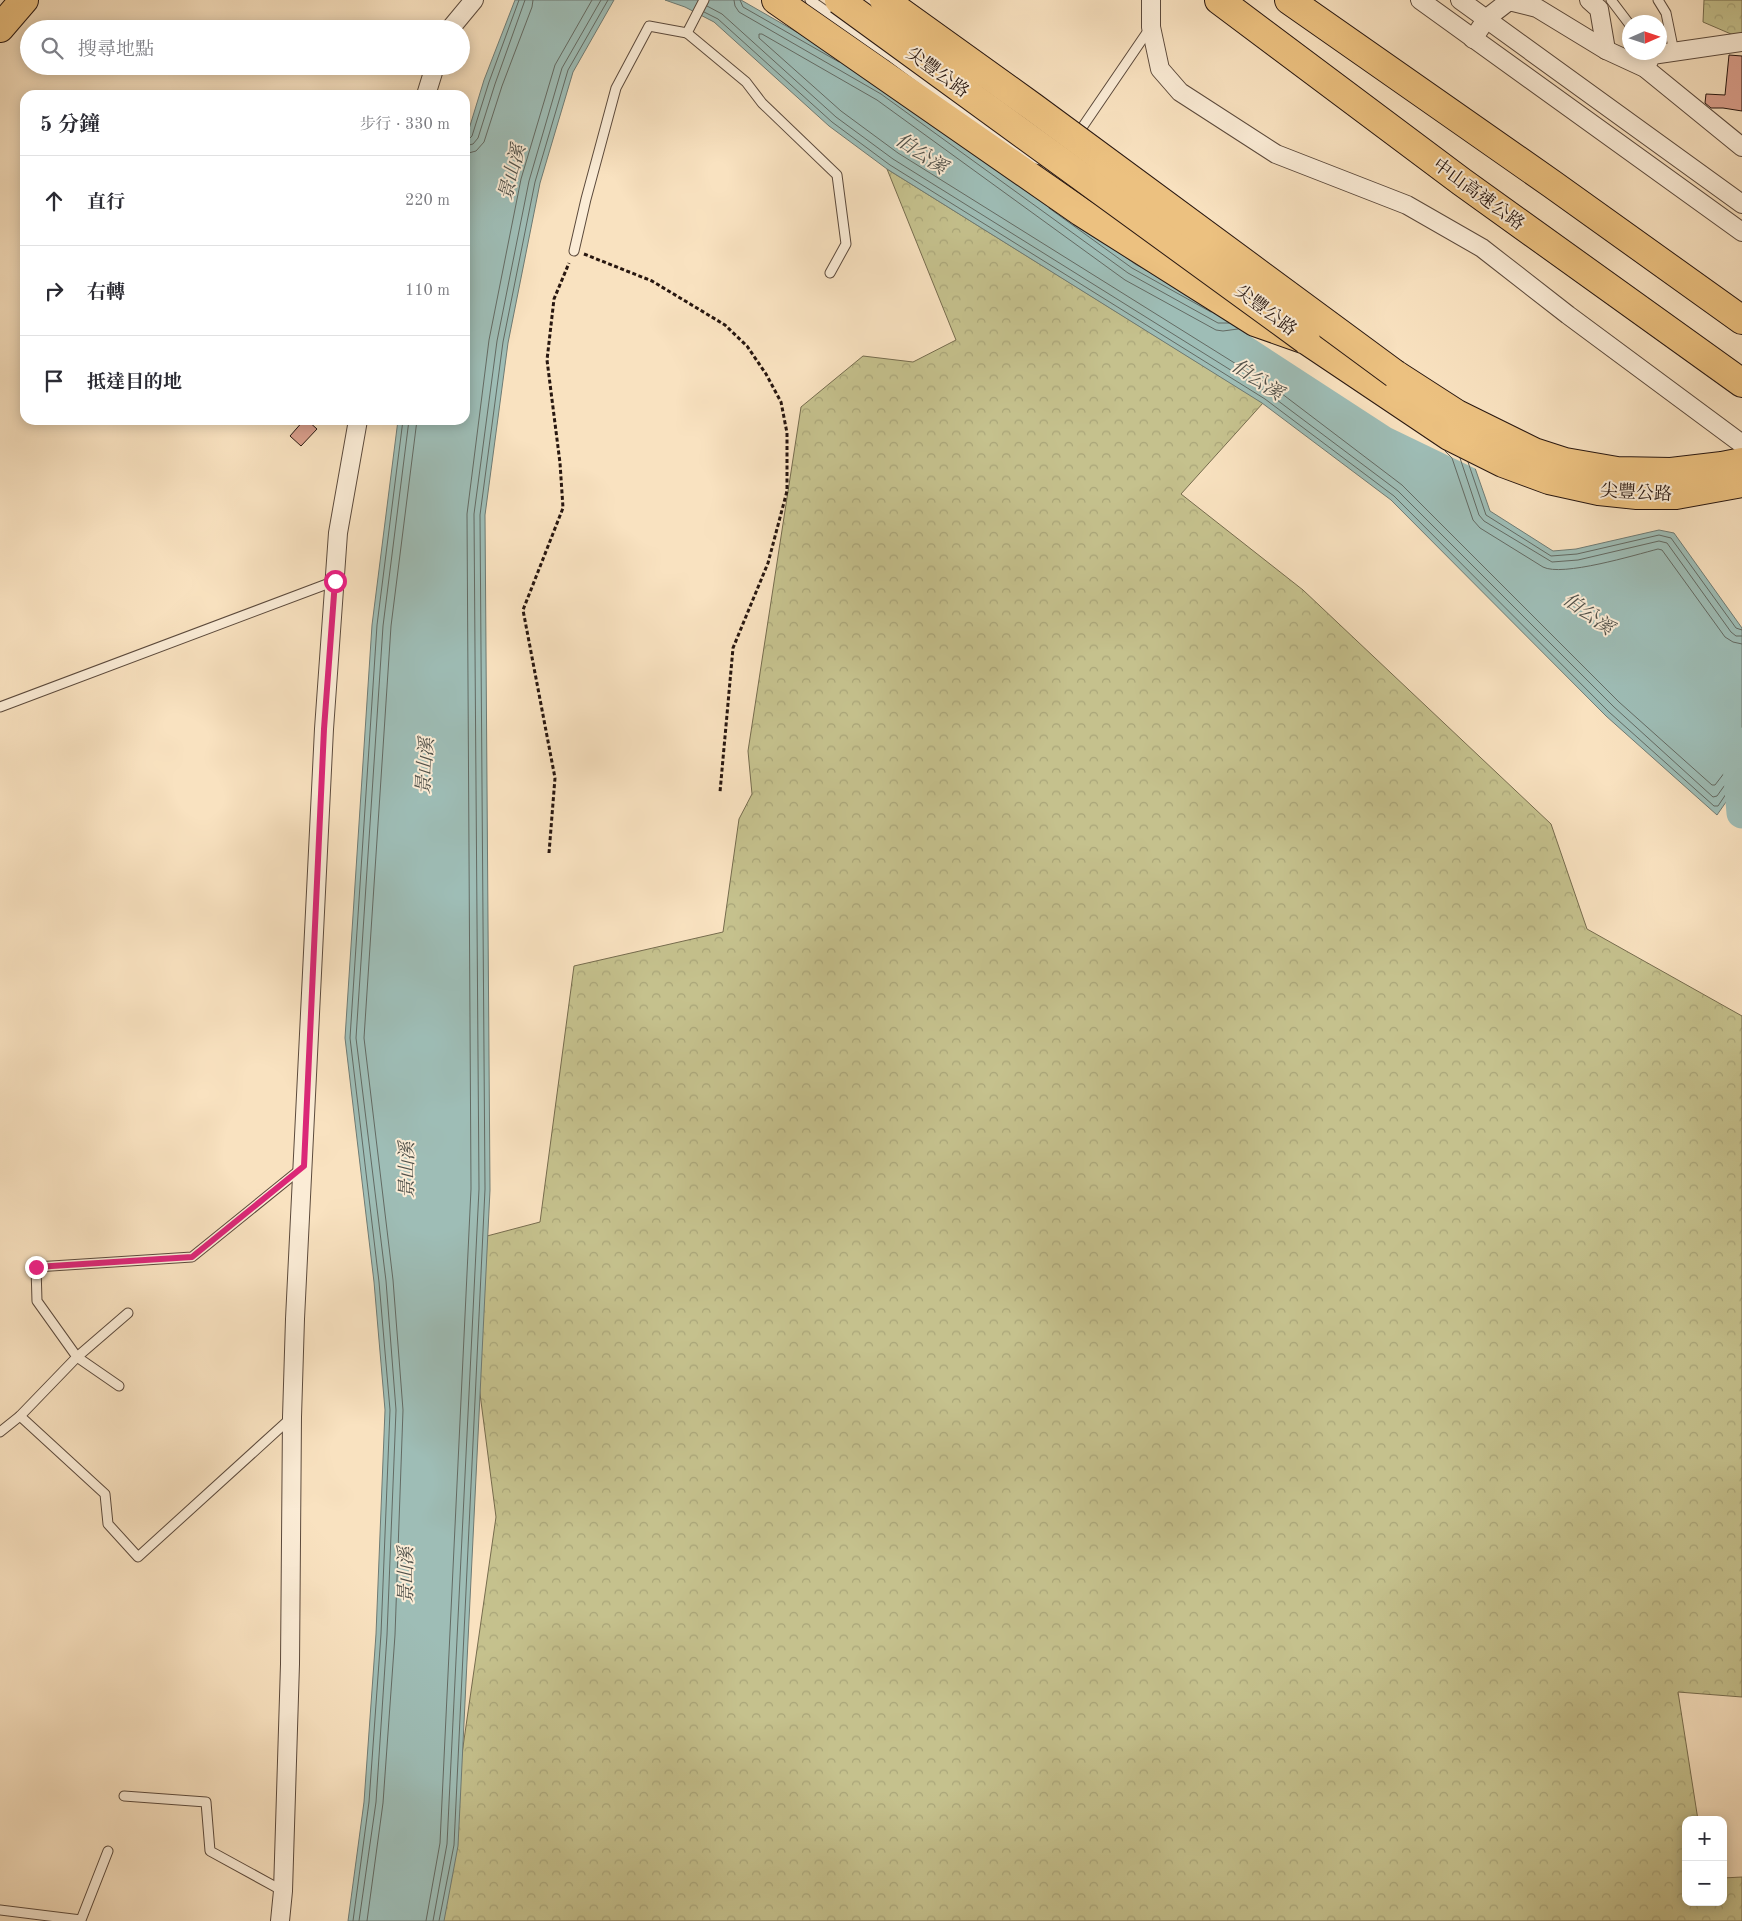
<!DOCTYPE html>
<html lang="zh-TW">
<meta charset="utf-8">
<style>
body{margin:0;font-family:"Old Standard TT","Noto Serif TC",serif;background:#f2f2f3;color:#2b2b33}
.controls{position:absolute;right:15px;bottom:15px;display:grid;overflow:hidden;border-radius:10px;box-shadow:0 2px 12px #0003}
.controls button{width:45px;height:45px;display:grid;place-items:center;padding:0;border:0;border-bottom:1px solid #e1e1e2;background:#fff;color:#2b2b33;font:25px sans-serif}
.compass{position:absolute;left:1622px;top:15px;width:45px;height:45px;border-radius:50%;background:#fff;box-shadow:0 2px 12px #0003;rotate:87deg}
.stop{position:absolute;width:15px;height:15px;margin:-11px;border:4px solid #db2777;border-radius:50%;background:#fff}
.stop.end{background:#db2777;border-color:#fff;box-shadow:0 1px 5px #0008}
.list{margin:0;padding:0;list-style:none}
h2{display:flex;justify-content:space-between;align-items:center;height:65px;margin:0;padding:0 20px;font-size:21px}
h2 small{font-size:16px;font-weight:400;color:#7c7c81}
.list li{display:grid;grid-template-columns:32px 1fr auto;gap:15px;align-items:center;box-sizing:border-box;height:90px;padding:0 20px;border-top:1px solid #e1e1e2}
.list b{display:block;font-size:19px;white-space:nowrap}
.list em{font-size:16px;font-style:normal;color:#7c7c81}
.icon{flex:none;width:28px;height:28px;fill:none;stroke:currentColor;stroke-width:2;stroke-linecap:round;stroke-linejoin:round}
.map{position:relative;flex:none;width:1742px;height:1921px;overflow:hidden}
.search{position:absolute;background:#fff;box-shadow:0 2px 12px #0003;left:20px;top:20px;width:450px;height:55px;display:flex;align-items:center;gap:12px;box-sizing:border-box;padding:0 18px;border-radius:28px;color:#7c7c81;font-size:19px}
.panel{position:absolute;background:#fff;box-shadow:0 2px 12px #0003;left:20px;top:90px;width:450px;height:335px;border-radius:15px}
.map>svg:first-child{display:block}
.forest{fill:url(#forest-crowns);stroke:#766c4e}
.water{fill:#9ebdb6;stroke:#6f7b74}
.pier{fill:#f9e2c0}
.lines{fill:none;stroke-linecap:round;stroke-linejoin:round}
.shore{stroke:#636a63;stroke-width:1}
.river{stroke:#9ebdb6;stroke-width:31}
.building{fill:#dba08d;stroke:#281710}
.lane-casing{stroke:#5c4a3c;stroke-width:11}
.street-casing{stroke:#5c4a3c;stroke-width:20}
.primary-casing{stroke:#281710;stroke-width:30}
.highway-casing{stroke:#281710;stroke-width:30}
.path{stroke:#281710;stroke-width:3;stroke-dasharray:4 2.5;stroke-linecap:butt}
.lane{stroke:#fbecd6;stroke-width:9}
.street{stroke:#fbecd6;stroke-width:18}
.primary{stroke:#ecc180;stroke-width:28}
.highway{stroke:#ecc180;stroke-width:28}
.primary-bridge-casing{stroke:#281710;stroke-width:30;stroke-linecap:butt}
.primary-bridge{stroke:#ecc180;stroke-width:28}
.route{stroke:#db2777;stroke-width:6}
.labels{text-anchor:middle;stroke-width:4;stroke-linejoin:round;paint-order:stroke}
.street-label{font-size:18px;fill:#281710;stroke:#fbecd6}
.water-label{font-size:19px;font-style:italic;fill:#51514a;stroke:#fbecd6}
</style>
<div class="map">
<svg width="1742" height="1921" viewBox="0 0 1742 1921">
<defs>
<pattern id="forest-crowns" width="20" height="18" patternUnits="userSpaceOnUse" patternTransform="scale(1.25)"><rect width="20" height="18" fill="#c5c18d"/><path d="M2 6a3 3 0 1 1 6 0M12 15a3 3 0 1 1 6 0" fill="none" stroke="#a9a579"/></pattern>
</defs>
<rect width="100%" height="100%" fill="#f9e2c0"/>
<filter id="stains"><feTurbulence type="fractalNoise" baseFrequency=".004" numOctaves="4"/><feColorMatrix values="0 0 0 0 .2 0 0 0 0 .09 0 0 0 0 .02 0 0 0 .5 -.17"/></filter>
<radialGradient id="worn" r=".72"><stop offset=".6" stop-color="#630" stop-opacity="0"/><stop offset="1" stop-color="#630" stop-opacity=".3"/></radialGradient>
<g class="forest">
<polygon points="1704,0 1742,0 1742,36 1738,37 1703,22"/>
<polygon points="887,169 1263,403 1181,494 1303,590 1551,824 1587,929 1742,1016 1742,1697 1678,1692 1698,1820 1686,1820 1686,1902 1723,1902 1723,1878 1742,1877 1742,1921 438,1921 496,1517 462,1255 487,1236 540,1222 574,966 723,932 739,819 752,794 748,751 801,407 863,356 913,362 956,340"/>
</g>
<g class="water">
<polygon points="515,0 614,0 573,72 540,183 508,343 485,515 490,1190 458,1846 444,1921 348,1921 364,1802 376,1634 385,1410 374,1282 345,1038 372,625 398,420 465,420 465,142 484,80"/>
<polygon points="665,0 741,0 887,84 1135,264 1468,448 1490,511 1553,551 1576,549 1659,530 1674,533 1742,628 1742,779 1717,815 1606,716 1391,500 1262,403 887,169 829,126 714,22 685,7"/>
</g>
<polygon class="pier" points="1187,290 1470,446 1478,470 1391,428 1239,329"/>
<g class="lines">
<g class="shore">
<polyline points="734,0 735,6 739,12 881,94 1128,273 1218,323 1229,323"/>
<polyline points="740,0 743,7 839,62"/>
<polyline points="707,6 722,14 836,117 893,159 1269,394 1398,491 1614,707 1713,797 1717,796 1732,775 1742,771"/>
<polyline points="704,12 718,19 832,122 890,165 1265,399 1394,496 1609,712 1714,806 1718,806 1736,779 1742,777"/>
<polyline points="465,140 469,139 472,136 489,82 519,0"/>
<polyline points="465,146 473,144 478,138 495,84 525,0"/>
<polyline points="465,154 476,151 484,142 502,86 532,7 533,0"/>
<polyline points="1049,208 1132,268 1211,312"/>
<polyline points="1238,329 1223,331 1216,330 1125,280 877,100 762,34 759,34 759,38 841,111 898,153 1273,387 1402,485 1619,702 1712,785 1715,785 1728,768 1734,764 1742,763"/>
<path d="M1445 451 1452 458 1473 520 1480 528 1543 567C1562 577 1635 555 1658 549L1662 550 1725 637 1733 642 1742 644"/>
<polyline points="1460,458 1479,515 1484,521 1552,562 1578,560 1659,541 1667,543 1731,632 1736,636 1742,636"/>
<polyline points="1468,462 1486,515 1551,556 1577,554 1659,535 1671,538 1736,628 1742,630"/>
<polyline points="353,1921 369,1802 381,1634 390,1410 379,1282 350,1038 377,625 403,420"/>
<polyline points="359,1921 376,1802 387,1635 396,1410 386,1281 356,1038 383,626 409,420"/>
<polyline points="367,1921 383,1803 395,1635 403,1410 393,1280 364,1038 391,626 417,420"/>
<polyline points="426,1921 440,1843 471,1189 467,514 489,340 521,179 555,65 592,0"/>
<polyline points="433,1921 447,1844 479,1189 474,514 497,341 529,181 562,68 601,0"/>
<polyline points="439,1921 454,1845 485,1189 480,515 503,342 535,182 568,70 608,0"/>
</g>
<polyline class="river" points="1736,742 1742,813"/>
</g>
<g class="building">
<polygon points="1729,55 1742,56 1742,111 1723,108 1711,108 1705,103 1706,94 1725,95"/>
<polygon points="304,420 307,420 317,429 301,446 290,436"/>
</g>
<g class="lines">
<defs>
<g id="lane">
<polyline points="810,0 890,56 1026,157 1046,161"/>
<polyline points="1611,0 1630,25"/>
<polyline points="1658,0 1666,13 1674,52"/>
<polyline points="687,33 746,82 762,103 837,175 846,244 830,273"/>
<polyline points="1077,135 1150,28"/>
<polyline points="574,251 586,199 616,88 649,26 687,33 704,0"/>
<polyline points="0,707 335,581"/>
<polyline points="119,1386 77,1357 37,1301 36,1267 192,1257 302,1168"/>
<polyline points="20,1416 105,1494 108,1524 138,1557 292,1417"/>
<polyline points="0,1432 20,1416 77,1357 128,1313"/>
<polyline points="124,1796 206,1802 210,1851 283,1891"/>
<polyline points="0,1910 81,1920 108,1851"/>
</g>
<g id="street">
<polyline points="1151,0 1151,27 1160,69 1180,92 1276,154 1407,205 1482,248 1568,315 1742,444"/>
<polyline points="1420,0 1742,232"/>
<polyline points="1460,0 1742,204"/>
<polyline points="1589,0 1599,9 1606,50"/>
<polyline points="450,29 474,0"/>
<polyline points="1473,39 1487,18 1509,1 1537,8 1606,50 1645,68 1742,147"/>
<polyline points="1645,68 1652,55 1742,42"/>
<polyline points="426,95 435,66"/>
<polyline points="280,1921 283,1891 290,1664 292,1417 295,1319 324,729 338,533 358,420"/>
</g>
<g id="primary">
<polyline points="776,0 1081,212 1255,322 1306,340 1449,436 1503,463 1549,480 1599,491 1637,495 1676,495 1742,483"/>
<polyline points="0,28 24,0"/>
<polyline points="1395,374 1457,414 1534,452 1565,462 1617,471 1671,472 1722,466 1742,462"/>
</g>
<g id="highway">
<polyline points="1219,0 1462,182 1742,383"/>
<polyline points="1289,0 1552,184 1742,320"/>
</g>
</defs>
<use href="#lane" class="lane-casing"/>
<use href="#street" class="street-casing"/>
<use href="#primary" class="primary-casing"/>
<use href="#highway" class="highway-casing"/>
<g class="path">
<polyline points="584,254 652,281 725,325 747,346 766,374 781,402 787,433 787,491 768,563 733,648 720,792"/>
<polyline points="549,853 555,778 523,610 563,508 560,463 547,360 554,299 569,263"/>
</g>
<use href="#lane" class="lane"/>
<use href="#street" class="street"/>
<use href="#primary" class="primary"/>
<use href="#highway" class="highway"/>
<defs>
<g id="primary-bridge">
<polyline points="839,0 1306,340"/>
<polyline points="884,0 1033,107 1395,374"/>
</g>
</defs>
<use href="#primary-bridge" class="primary-bridge-casing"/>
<use href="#primary-bridge" class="primary-bridge"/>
</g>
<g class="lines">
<polyline class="route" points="36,1267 192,1257 304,1166 324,729 335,581"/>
</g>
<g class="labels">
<g class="street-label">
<text transform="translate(938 72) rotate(36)" y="6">尖豐公路</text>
<text transform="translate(1479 194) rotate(36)" y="6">中山高速公路</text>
<text transform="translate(1266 310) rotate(37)" y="6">尖豐公路</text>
<text transform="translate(1636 492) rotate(3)" y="6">尖豐公路</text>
</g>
<g class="water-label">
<text transform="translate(922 153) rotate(34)" y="7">伯公溪</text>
<text transform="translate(511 172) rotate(-75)" y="7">景山溪</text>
<text transform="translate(1258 379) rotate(34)" y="7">伯公溪</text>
<text transform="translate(1589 613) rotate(36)" y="7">伯公溪</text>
<text transform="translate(424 766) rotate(-86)" y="7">景山溪</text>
<text transform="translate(406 1170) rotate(-90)" y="7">景山溪</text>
<text transform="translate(405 1575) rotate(-90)" y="7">景山溪</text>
</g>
</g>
<rect width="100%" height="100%" filter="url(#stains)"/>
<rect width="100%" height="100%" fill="url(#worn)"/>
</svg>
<div class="controls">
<button>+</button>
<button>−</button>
</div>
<svg class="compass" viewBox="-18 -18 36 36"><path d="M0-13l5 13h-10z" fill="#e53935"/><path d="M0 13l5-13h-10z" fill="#7c7c81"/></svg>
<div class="stop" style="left:335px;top:581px"></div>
<div class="stop end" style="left:36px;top:1267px"></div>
<div class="search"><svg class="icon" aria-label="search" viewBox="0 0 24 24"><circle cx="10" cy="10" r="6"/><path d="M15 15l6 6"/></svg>搜尋地點</div>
<section class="panel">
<h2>5 分鐘<small>步行 · 330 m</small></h2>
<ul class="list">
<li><svg class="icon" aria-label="ahead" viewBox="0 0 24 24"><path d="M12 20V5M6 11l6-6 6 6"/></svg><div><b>直行</b></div><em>220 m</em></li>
<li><svg class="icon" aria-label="right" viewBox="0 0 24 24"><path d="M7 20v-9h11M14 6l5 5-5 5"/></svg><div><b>右轉</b></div><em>110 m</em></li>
<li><svg class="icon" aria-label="arrive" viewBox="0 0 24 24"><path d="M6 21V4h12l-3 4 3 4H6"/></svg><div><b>抵達目的地</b></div></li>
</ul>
</section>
</div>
